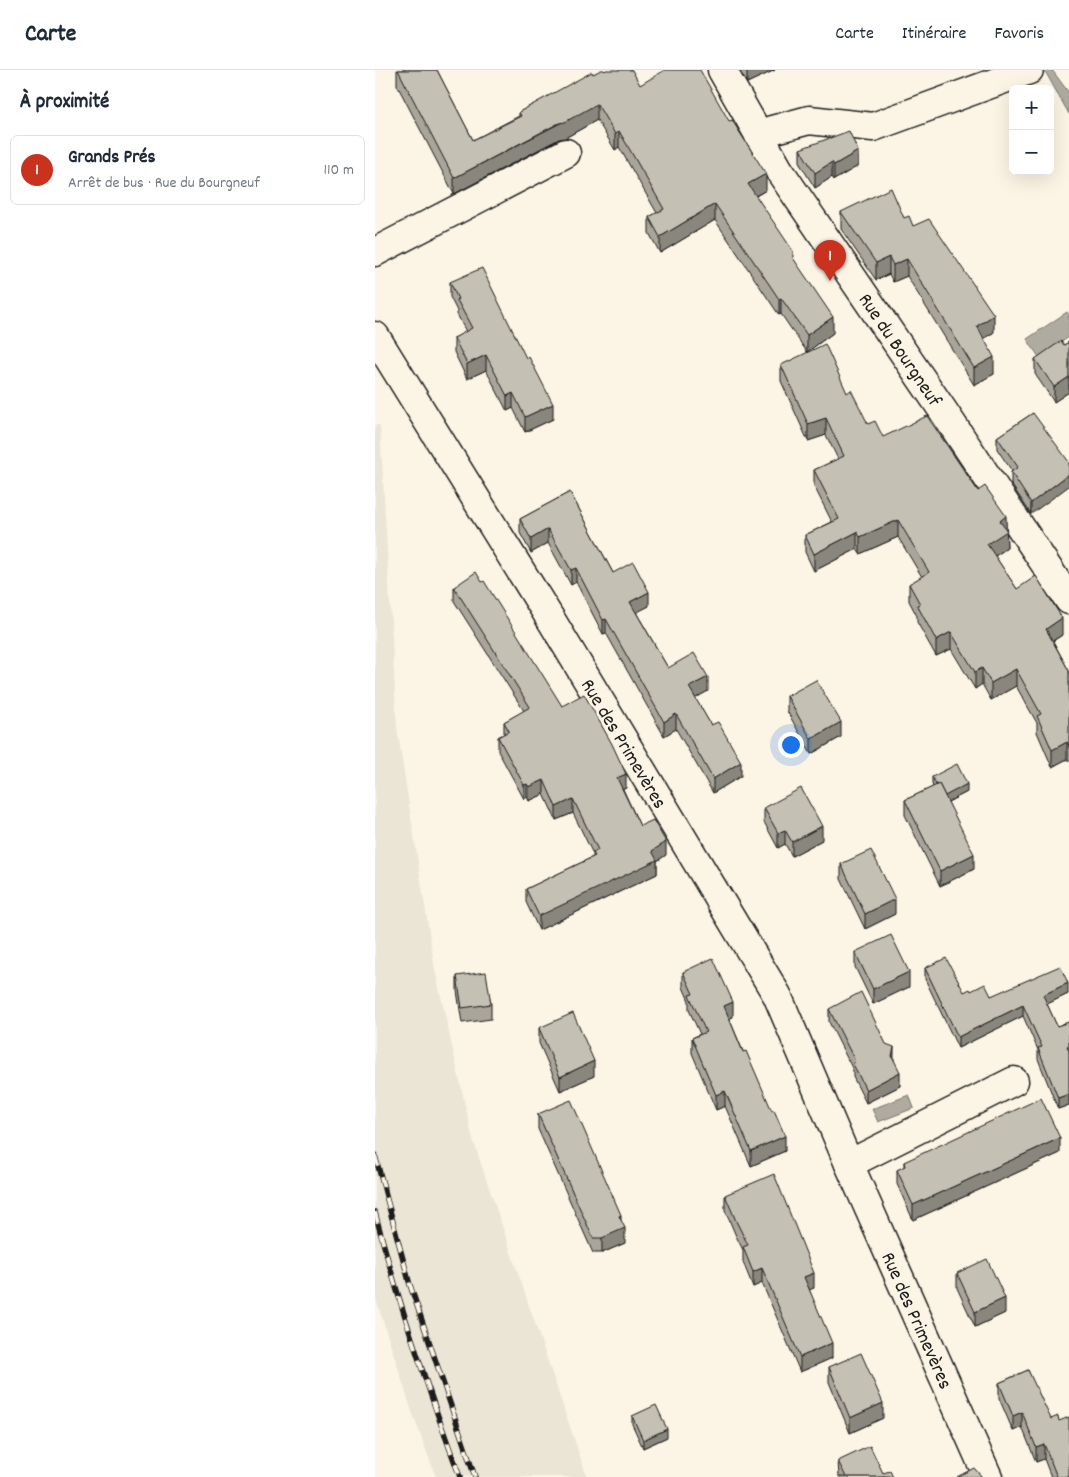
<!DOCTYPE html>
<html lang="fr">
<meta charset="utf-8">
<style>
body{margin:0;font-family:Dekko,sans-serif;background:#f2f2f3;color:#1f2937}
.controls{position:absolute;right:15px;top:15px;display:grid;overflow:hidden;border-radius:8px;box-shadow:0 5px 20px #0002}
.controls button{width:45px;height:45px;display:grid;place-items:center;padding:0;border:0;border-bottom:1px solid #e0e1e3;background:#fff;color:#1f2937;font:25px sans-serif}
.you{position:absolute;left:415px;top:674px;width:18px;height:18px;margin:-12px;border:4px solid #fff;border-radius:50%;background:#1a73e8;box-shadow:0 0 0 8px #1a73e833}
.badge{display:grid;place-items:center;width:32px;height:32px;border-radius:50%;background:#c8321e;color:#fff;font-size:16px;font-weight:700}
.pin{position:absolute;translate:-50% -41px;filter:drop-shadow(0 1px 2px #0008)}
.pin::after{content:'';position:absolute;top:26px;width:18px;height:15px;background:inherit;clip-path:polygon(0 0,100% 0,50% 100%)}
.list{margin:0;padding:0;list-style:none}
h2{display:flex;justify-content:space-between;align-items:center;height:65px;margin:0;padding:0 20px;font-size:21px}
h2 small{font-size:16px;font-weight:400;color:#747a83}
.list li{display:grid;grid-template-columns:32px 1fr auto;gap:15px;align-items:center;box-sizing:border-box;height:70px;margin:0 10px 10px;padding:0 10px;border:1px solid #e0e1e3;border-radius:8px}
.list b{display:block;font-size:19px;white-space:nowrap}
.list p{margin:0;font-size:16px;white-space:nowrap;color:#747a83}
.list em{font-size:16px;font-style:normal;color:#747a83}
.map{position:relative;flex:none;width:694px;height:1407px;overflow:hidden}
header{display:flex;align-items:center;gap:30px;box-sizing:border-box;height:70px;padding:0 25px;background:#fff;border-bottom:1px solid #e0e1e3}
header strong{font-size:24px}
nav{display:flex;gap:28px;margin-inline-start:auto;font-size:18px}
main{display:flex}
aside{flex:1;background:#fff}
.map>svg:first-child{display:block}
.built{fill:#ebe5d6}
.water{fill:#b0aba1;stroke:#75726c}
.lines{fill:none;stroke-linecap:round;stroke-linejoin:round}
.street-casing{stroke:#1c1c1c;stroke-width:31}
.secondary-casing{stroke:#1c1c1c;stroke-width:31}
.street{stroke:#fcf5e5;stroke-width:28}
.secondary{stroke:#fcf5e5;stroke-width:28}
.rail-casing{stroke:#1c1c1c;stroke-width:5.5}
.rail{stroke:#fcf5e5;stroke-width:4;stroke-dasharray:11;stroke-linecap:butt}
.wall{fill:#a9a59a;stroke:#1c1c1c}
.shaded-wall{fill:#89867d;stroke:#1c1c1c}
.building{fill:#c4c0b3;stroke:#1c1c1c}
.labels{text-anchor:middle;stroke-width:5;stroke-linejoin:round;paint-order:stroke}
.street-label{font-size:20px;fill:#1c1c1c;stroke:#fcf5e5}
</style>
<header>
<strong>Carte</strong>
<nav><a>Carte</a><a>Itinéraire</a><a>Favoris</a></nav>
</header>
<main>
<aside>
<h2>À proximité<small></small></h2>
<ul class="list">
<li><span class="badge">1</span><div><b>Grands Prés</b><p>Arrêt de bus · Rue du Bourgneuf</p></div><em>110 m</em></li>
</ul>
</aside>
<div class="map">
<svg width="694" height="1407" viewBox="0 0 694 1407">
<rect width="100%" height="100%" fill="#fcf5e5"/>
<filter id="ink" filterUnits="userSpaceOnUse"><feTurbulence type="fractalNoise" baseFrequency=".02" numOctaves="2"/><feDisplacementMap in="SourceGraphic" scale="10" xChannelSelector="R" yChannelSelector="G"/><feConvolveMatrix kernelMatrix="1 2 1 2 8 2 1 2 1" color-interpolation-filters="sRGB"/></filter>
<g filter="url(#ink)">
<polygon class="built" points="0,355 5,355 22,658 60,900 98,1070 212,1407 61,1407 37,1342 0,1226"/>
<g class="water">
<polygon points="667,0 677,0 694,23 694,44 671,3"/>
<polygon points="692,242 694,245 694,267 664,287 652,269"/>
<polygon points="534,1025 539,1038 503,1052 497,1039"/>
</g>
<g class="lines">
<defs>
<g id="street">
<polyline points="384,66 397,60 434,50 498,57 654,0"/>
<polyline points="0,182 191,83"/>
<polyline points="0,266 178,553 402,925 474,1094 613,1407"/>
<polyline points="474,1094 639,1011"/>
</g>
<polyline id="secondary" points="347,0 404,100 569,342 694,530"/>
</defs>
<use href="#street" class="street-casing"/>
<use href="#secondary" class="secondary-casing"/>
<use href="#street" class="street"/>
<use href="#secondary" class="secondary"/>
<defs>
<g id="rail">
<polyline points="0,1085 35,1215 100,1407"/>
<path d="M0 1142C23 1232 53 1320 85 1407"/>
</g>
</defs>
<use href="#rail" class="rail-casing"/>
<use href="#rail" class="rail"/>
</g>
<g class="wall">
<polygon points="22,0 62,0 98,70 144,46 144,42 218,4 230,1 265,15 391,120 381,126 418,188 458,263 432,282 406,244 404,245 340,150 285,183 274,163 274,147 282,143 244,77 240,80 222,50 190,68 184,69 79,124 22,15"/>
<polygon points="364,0 400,0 372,13"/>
<polygon points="425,79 483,96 459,110 457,107 440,118 425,94"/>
<polygon points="466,142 529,148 538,156 619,262 609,269 619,304 599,315 532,206 518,212 514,204 501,210 466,159"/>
<polygon points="75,212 178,349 150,362 138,338 132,341 111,300 92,309 79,282 79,268 91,262 82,244 82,241 75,227"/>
<polygon points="694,272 694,322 679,332 660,304 660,289 689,275"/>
<polygon points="406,295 472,323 493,354 508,367 603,421 631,459 632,478 620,486 642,519 687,565 678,571 694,601 694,692 692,689 677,697 662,662 662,653 641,616 616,630 607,614 600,619 576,579 561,586 542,552 542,546 534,531 534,514 547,507 523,467 485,484 482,479 439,501 430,482 430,465 457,452 439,416 439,400 463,389 451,365 433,371 406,311"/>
<polygon points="658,343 656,444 636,414 636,402 637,401 622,379 622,367"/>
<polygon points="195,422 238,503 274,536 261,542 293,598 333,621 320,628 366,706 338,723 301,659 289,666 231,563 228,564 201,512 196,515 173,473 156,483 145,463 145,449"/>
<polygon points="79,517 187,636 251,718 248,719 265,756 291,785 282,791 282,804 164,860 151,832 151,819 218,787 218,784 198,743 181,750 169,724 154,731 152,727 149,729 123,681 123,667 129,664 129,652 149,641 79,531"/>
<polygon points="412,626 466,667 436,684 412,641"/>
<polygon points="557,707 592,722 573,732 599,799 565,816 530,745 530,730 558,717 557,714"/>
<polygon points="389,738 447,770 417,786 410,774 403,778 389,752"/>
<polygon points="466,794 520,844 490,859 466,809"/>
<polygon points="480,882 534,917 498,934 480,897"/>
<polygon points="550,898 589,922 596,921 616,926 693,924 672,934 682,956 694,952 694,1035 683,1039 663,989 663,980 648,946 583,978 550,909"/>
<polygon points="308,902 358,947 354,948 410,1081 376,1096 350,1036 341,1040 317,983 317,968 325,964 314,940 314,931 308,917"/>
<polygon points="82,906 116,934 116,949 87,953 82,921"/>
<polygon points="454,939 519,991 525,1016 491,1033 478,1007 478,1000 454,952"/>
<polygon points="164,958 219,1006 185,1021 164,973"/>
<polygon points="163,1044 250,1173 227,1183 218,1183 163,1059"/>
<polygon points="685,1083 538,1150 522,1114 522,1100 529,1097 529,1092"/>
<polygon points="350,1125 439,1218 434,1219 457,1288 425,1302 387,1213 378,1217 368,1192 368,1180 361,1166 350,1140"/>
<polygon points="582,1203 630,1243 600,1257 582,1218"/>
<polygon points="454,1297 508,1348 475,1363 454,1312"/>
<polygon points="653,1300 694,1407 676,1407 669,1389 661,1392 647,1357 638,1361 624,1328 624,1313"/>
<polygon points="257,1346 292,1367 268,1378 257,1354"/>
<polygon points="463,1391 508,1403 518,1407 464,1407"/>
</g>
<g class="shaded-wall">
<polygon points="372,0 400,0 372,13"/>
<polygon points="222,34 222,50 190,68 184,69 79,124 79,108"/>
<polygon points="244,61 244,77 240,80 240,64"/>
<polygon points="483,81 483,96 459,110 459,95"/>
<polygon points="457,92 457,107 440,118 440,103"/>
<polygon points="391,104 391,120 373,130 373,114"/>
<polygon points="340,134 340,150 285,183 285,167"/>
<polygon points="514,187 514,204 501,210 501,193"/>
<polygon points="532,189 532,206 518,212 518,195"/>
<polygon points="406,228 406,244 404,245 404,229"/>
<polygon points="619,245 619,262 602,273 602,256"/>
<polygon points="458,247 458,263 432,282 432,265"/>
<polygon points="111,285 111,300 92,309 92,294"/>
<polygon points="619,287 619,304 599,315 599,298"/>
<polygon points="694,307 694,322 679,332 679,317"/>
<polygon points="138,323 138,338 132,341 132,326"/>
<polygon points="178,334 178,349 150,362 150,347"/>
<polygon points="451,348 451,365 433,371 433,354"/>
<polygon points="694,404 694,416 656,444 656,433"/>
<polygon points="631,446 632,478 612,491 612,474 625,451"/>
<polygon points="523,450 523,467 485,484 485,467"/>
<polygon points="173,459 173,473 156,483 156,469"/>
<polygon points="482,462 482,479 439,501 439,484"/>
<polygon points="201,498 201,512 196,515 196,500"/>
<polygon points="274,522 274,536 255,546 255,532"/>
<polygon points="687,548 687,565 671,575 671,559"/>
<polygon points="231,549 231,563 228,564 228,550"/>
<polygon points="576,562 576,579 561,586 561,570"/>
<polygon points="607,598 607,614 600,619 600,602"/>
<polygon points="641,599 641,616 616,630 616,613"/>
<polygon points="333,607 333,621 314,632 314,617"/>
<polygon points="301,644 301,659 289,666 289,652"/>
<polygon points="466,652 466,667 436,684 436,669"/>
<polygon points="692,672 692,689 677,697 677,680"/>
<polygon points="366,692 366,706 338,723 338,709"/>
<polygon points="251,704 251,718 242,721 242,708"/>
<polygon points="169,710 169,724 154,731 154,717"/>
<polygon points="152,714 152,727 149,729 149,715"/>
<polygon points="592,714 592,722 567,735 567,727"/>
<polygon points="198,729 198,743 181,750 181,737"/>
<polygon points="447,756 447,770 417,786 417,772"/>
<polygon points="410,760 410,774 403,778 403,763"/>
<polygon points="291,772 291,785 282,791 282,804 164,860 164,846"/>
<polygon points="599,784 599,799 565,816 565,801"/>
<polygon points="520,829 520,844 490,859 490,844"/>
<polygon points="534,902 534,917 498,934 498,919"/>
<polygon points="693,913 693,924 668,936 668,925"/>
<polygon points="358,932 358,947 349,951 349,936"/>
<polygon points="648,935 648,946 583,978 583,967"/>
<polygon points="519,977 519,991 517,986"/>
<polygon points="219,991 219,1006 185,1021 185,1007"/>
<polygon points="525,1002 525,1016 491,1033 491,1020"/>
<polygon points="350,1021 350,1036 341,1040 341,1025"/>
<polygon points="694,1024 694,1035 683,1039 683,1028"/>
<polygon points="410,1066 410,1081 376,1096 376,1081"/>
<polygon points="685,1068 685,1083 538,1150 538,1135"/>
<polygon points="246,1145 246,1159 250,1158 250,1173 227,1183 227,1168 244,1146"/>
<polygon points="387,1198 387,1213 378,1217 378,1202"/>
<polygon points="439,1203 439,1218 429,1222 429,1207"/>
<polygon points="630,1228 630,1243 600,1257 600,1242"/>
<polygon points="457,1273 457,1288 425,1302 425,1287"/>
<polygon points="508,1333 508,1348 475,1363 475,1348"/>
<polygon points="647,1342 647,1357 638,1361 638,1346"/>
<polygon points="292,1359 292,1367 268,1378 268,1370"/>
<polygon points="669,1374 669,1389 661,1392 661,1377"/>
</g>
<g class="building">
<polygon points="23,0 62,0 98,70 146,46 144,42 217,2 218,4 226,0 229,0 230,1 231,0 257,0 265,15 290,0 325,0 354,51 357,50 391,104 373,114 418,181 418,188 458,247 432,265 406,228 404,229 340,134 285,167 274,147 289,139 244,61 240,64 222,34 190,52 184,53 79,108"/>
<polygon points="474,61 483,81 459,95 457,92 440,103 425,79"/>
<polygon points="516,118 529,148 534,146 538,156 554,149 619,245 602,256 619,287 599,298 532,189 518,195 514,187 501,193 466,142"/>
<polygon points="107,198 151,288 154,287 178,334 150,347 138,323 132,326 111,285 92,294 79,268 97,258 82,230 83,229 75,212"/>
<polygon points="686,271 689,275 694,272 694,307 679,317 660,289"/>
<polygon points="450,274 472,323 476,320 493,354 500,351 508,367 552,346 603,421 610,416 631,446 625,451 632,461 612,474 642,519 661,506 687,548 671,559 694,601 694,676 692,672 677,680 662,646 666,644 641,599 616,613 607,598 600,602 576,562 561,570 542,535 545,534 534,514 554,502 523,450 485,467 482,462 439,484 430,465 464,449 439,400 469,386 451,348 433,354 406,295"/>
<polygon points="658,343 694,392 694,404 656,433 636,402 643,397 622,367"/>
<polygon points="195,422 238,503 258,492 274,522 255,532 293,598 319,583 333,607 314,617 336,655 343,652 366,692 338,709 301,644 289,652 231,549 228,550 201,498 196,500 173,459 156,469 145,449"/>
<polygon points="101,502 107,512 109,511 187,636 209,624 237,674 251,704 242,708 265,756 278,750 291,772 277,781 282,790 164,846 151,819 220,786 218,783 223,780 198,729 181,737 169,710 154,717 152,714 149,715 123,667 134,661 129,652 155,637 79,517"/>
<polygon points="441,610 466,652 436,669 412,626"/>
<polygon points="582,694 592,714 570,726 564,714 561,715 557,707"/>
<polygon points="564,714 599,784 565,801 530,730"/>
<polygon points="426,718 447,756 417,772 410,760 403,763 389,738"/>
<polygon points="496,780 520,829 490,844 466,794"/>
<polygon points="516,865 534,902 498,919 480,882"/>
<polygon points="338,888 358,932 349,936 368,982 371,981 397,1041 399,1040 410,1066 376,1081 350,1021 341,1025 317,968 331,962 314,925 318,924 308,902"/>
<polygon points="571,888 589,922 595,919 596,921 610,914 616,926 685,896 693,913 668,925 682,956 694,952 694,975 692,976 694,981 694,1024 683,1028 663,978 667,977 648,935 583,967 550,898"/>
<polygon points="111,902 116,934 87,938 82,906"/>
<polygon points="486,922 511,974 519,977 517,986 525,1002 491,1020 478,994 479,989 454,939"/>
<polygon points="198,943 219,991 185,1007 164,958"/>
<polygon points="666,1028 685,1068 538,1135 522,1100 530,1096 529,1092"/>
<polygon points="196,1030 246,1145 244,1146 250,1158 227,1168 218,1168 163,1044"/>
<polygon points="399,1104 439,1203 429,1207 457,1273 425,1287 387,1198 378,1202 368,1177 373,1175 361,1151 350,1125"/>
<polygon points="612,1189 630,1228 600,1242 582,1203"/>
<polygon points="486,1283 508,1333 475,1348 454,1297"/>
<polygon points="653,1300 676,1349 683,1346 684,1351 694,1347 694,1407 682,1407 669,1374 661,1377 647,1342 638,1346 624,1313"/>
<polygon points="281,1335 292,1359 268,1370 257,1346"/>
<polygon points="495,1376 508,1403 515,1401 518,1407 471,1407 463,1391"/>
<polygon points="599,1398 607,1407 582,1407"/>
</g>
</g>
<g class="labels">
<g class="street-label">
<text transform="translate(526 279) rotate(56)" y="7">Rue du Bourgneuf</text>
<text transform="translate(250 673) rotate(59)" y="7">Rue des Primevères</text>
<text transform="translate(543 1250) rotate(66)" y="7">Rue des Primevères</text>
</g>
</g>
</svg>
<div class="controls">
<button>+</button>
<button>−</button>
</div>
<div class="you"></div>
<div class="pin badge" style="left:455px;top:211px">1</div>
</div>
</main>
